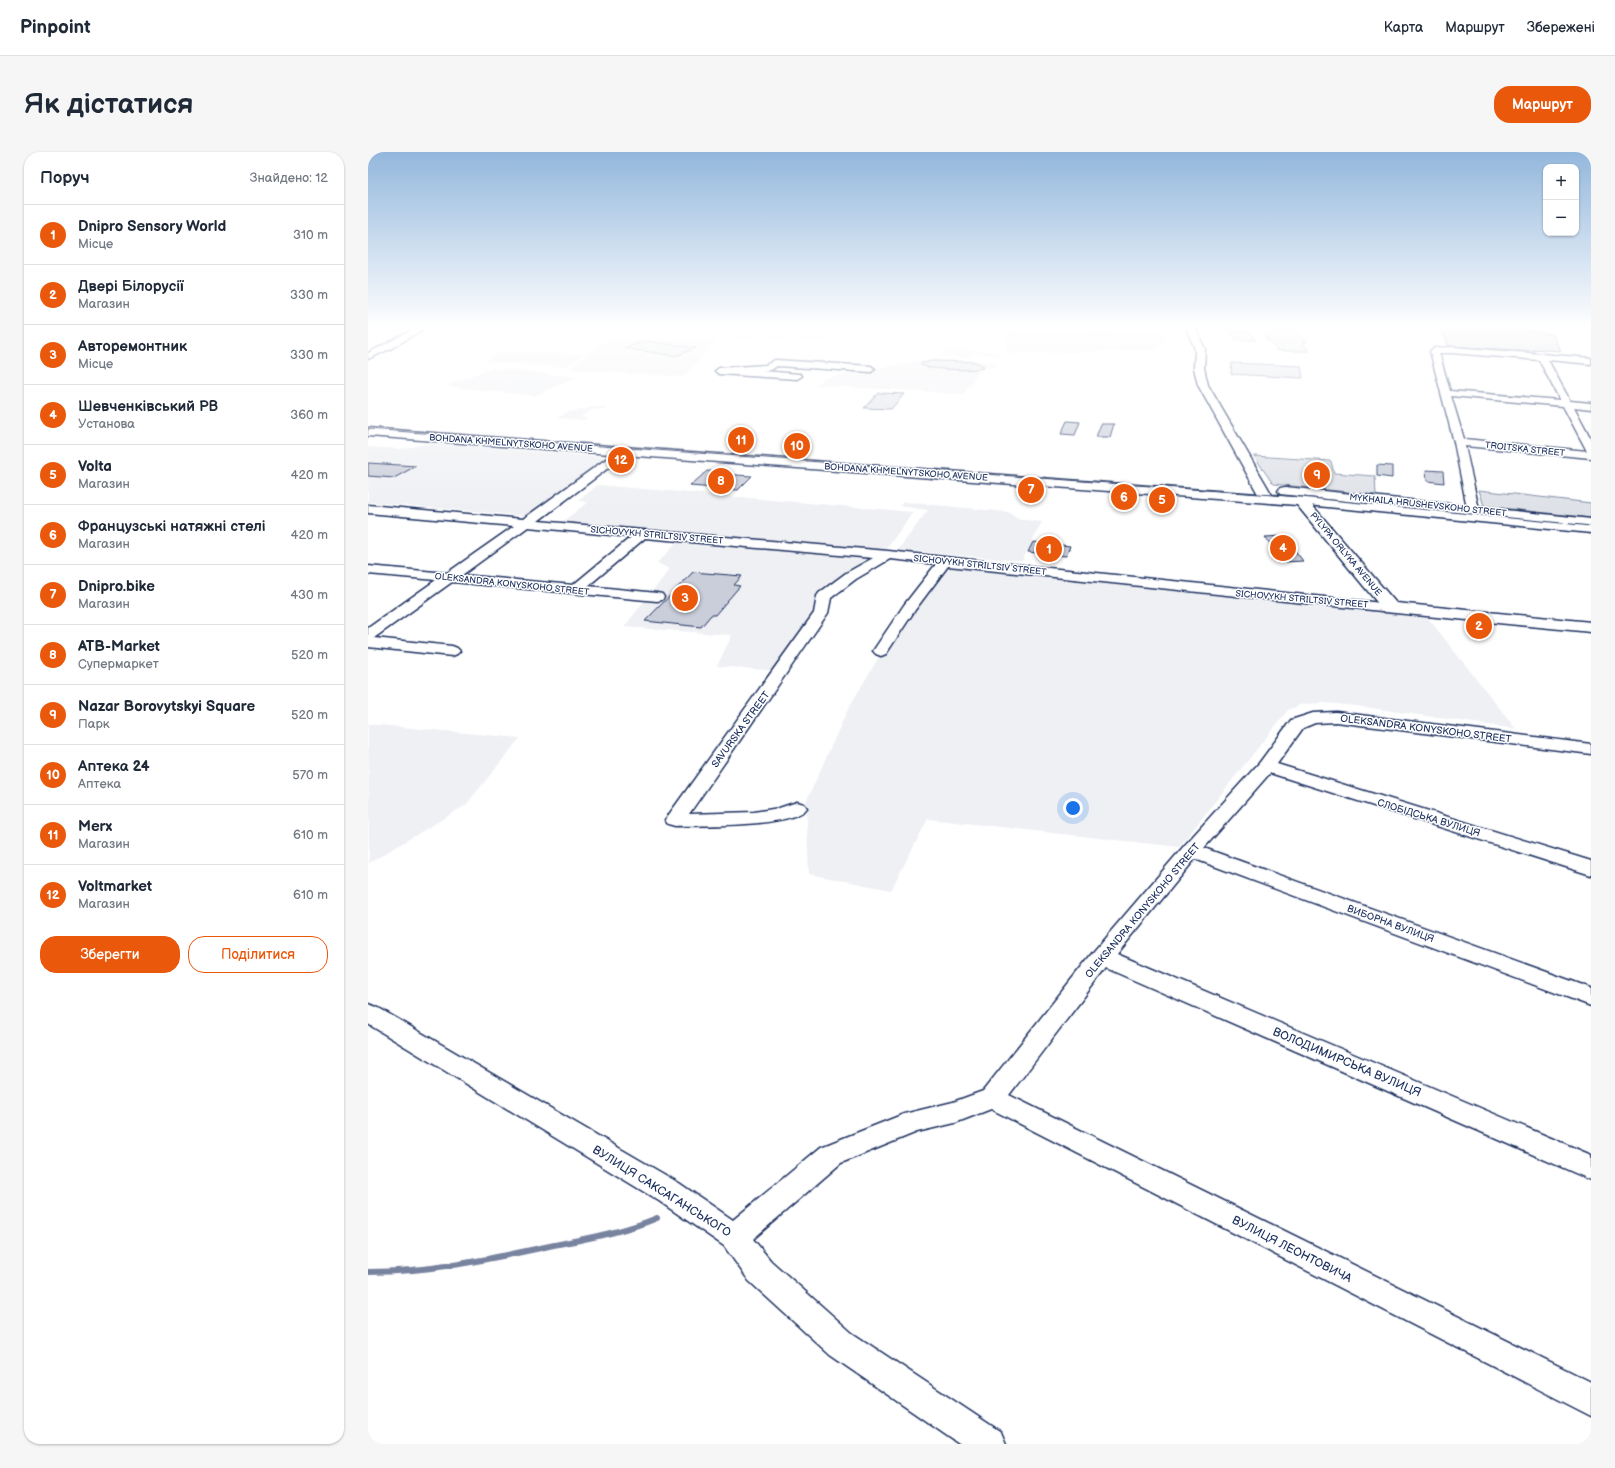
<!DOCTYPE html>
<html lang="uk">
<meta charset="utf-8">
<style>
body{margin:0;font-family:"Balsamiq Sans",sans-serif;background:#f6f6f7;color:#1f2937}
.controls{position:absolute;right:12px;top:12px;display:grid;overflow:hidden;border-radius:8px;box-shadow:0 1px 3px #0004}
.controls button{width:36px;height:36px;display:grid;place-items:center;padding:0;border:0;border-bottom:1px solid #e0e1e3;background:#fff;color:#1f2937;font:20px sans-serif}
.you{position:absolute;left:705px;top:656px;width:14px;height:14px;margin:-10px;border:3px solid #fff;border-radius:50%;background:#1a73e8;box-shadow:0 0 0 6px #1a73e833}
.badge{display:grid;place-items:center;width:26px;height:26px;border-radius:50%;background:#ea580c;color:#fff;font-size:13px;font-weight:700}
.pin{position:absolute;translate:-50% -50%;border:2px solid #fff;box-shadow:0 1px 4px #0006}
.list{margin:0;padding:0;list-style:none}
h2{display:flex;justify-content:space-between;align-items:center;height:52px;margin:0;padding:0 16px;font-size:17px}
h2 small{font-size:13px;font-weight:400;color:#747a83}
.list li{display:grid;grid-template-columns:26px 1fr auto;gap:12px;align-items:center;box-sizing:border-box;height:60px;padding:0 16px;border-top:1px solid #e0e1e3}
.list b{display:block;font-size:15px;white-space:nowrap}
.list p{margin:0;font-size:13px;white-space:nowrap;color:#747a83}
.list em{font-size:13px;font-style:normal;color:#747a83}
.actions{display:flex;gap:8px;padding:12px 16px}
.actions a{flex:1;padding:9px 0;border:1px solid #ea580c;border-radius:16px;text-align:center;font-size:14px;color:#ea580c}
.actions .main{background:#ea580c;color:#fff}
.map{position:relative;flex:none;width:1223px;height:1292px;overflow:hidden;border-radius:16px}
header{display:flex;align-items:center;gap:24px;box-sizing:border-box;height:56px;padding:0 20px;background:#fff;border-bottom:1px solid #e0e1e3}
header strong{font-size:19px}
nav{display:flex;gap:22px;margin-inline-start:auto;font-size:14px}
.intro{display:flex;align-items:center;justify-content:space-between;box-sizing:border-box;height:96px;padding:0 24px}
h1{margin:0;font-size:28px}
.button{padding:10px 18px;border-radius:16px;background:#ea580c;color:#fff;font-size:14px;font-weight:700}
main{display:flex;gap:24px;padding:0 24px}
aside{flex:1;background:#fff;border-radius:16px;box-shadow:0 1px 3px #0004}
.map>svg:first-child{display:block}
.built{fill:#eff0f4}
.green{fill:#dee1e7;stroke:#7c88a2}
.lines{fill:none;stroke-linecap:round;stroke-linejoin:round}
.stream{stroke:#77839f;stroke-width:6}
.building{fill:#caceda;stroke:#1b2f5e}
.minor-casing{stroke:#1b2f5e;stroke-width:3}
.major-casing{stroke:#1b2f5e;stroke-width:3}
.minor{fill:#fff;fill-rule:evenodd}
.major{fill:#fff;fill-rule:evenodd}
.tram{stroke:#1b2f5e;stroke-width:1}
.labels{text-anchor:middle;stroke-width:3;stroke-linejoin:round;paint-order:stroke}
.far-street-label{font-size:9px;fill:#1b2f5e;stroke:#fff}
.street-label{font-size:10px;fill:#1b2f5e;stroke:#fff}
.near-street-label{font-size:12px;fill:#1b2f5e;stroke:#fff}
</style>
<header>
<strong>Pinpoint</strong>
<nav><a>Карта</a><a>Маршрут</a><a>Збережені</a></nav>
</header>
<div class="intro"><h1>Як дістатися</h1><a class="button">Маршрут</a></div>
<main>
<aside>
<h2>Поруч<small>Знайдено: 12</small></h2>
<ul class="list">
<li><span class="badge">1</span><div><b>Dnipro Sensory World</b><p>Місце</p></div><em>310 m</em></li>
<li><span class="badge">2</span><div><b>Двері Білорусії</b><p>Магазин</p></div><em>330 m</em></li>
<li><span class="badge">3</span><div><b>Авторемонтник</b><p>Місце</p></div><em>330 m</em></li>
<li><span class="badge">4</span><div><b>Шевченківський РВ</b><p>Установа</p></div><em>360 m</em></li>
<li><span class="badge">5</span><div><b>Volta</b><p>Магазин</p></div><em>420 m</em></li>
<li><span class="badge">6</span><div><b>Французські натяжні стелі</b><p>Магазин</p></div><em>420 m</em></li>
<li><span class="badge">7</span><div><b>Dnipro.bike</b><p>Магазин</p></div><em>430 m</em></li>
<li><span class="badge">8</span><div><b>ATB-Market</b><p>Супермаркет</p></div><em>520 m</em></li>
<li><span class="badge">9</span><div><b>Nazar Borovytskyi Square</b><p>Парк</p></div><em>520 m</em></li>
<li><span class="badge">10</span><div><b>Аптека 24</b><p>Аптека</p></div><em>570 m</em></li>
<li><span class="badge">11</span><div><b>Merx</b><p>Магазин</p></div><em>610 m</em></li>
<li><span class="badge">12</span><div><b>Voltmarket</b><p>Магазин</p></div><em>610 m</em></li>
</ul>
<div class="actions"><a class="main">Зберегти</a><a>Поділитися</a></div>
</aside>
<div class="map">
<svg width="1223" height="1292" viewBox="0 0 1223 1292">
<rect width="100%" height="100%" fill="#fff"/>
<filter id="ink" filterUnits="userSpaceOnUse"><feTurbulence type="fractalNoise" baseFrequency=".025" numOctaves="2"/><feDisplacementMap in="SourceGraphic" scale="8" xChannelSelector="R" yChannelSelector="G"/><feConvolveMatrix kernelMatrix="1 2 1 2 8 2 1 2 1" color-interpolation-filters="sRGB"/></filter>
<g filter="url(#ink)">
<g class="built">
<polygon points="636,176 791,176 799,188 788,198 639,202"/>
<polygon points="368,184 431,184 481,188 367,187"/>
<polygon points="239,187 351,187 315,225 201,217"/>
<polygon points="580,197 633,201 632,203 611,201 609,202 604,202 599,206 572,203"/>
<polygon points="132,200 216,202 197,215 117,210"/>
<polygon points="563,207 629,210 627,215 612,217 596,242 448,233 456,226"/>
<polygon points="123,216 209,225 166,244 77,234"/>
<polygon points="227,255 239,256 236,258 225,257 212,265 219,266 215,268 189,266 200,260"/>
<polygon points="64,291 240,305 158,364 0,350 0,295 32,297"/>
<polygon points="230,333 545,360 517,399 193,371 220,350 210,349"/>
<polygon points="535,350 640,360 650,367 674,370 654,409 530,398 560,358 532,354"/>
<polygon points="312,388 507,406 452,443 450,461 409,519 349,514 364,483 256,475 302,417 289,411"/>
<polygon points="578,414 1060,466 1148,577 989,554 956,551 934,552 920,558 811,695 560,667 523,738 441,722 438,650 480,557 531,471"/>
<polygon points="0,572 152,586 98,653 1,711"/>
</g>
<g class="green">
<polygon points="892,176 926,176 939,190 934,190 942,199 909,199 902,189 899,189 897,186 900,186"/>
<polygon points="862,179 880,179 888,188 868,188"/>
<polygon points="278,189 328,196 307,204 256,196"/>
<path d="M564 209 607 210 616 214 615 216C604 219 562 218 553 213L554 211Z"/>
<polygon points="864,211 933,214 935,226 863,222"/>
<polygon points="510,241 536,242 523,257 496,256"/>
<polygon points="886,304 963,309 966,321 1006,324 1007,325 1008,343 906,332 903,329"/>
<polygon points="1111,338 1223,351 1223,366 1116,354"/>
</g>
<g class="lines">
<path class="stream" d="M0 1120C62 1120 117 1108 177 1095 215 1087 253 1081 289 1066"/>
</g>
<g class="building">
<polygon points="1072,176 1144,177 1184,182 1193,199 1165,197 1166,199 1081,194"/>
<polygon points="699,269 712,270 707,283 693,282"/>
<polygon points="733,272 746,272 742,285 728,285"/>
<polygon points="0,311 48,314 26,326 0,324"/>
<polygon points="1009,313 1024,314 1024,326 1009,324"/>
<polygon points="1058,318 1075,319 1076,331 1059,329"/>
<polygon points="339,319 355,320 353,322 384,324 370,338 322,334"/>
<polygon points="916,384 935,409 916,410 897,385"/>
<polygon points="665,390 702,394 698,404 660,400"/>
<polygon points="325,420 374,424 366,433 372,434 347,463 343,463 333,475 277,469"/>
</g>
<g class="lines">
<defs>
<g id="minor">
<polygon points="48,176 57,176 22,197 0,207 0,201"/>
<path d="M1083 195 1223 206V212L1180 208 1202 249 1223 251V257L1206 255 1223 287V306L1097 294 1112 362 1223 373V381L929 352 927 349 929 346 933 345 1100 361 1086 290 1062 199 1066 196ZM1071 201H1083L1171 208 1192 248 1082 239ZM1083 244 1195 254 1219 299 1096 287Z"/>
<polygon points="407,208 503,214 507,217 503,220 409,214 403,218 394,219 432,222 434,224 429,227 351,222 347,219 351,216 398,213"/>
<path d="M256 296 261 299 260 301 170 369 520 399 1023 452 1028 453 1030 456 1028 459 1023 460 580 414 547 458 518 502 513 504 508 502 505 499 536 453 568 412 522 407 488 427 463 446 460 461 321 662 386 660 411 656 429 650 436 652 439 656C425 676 332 673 307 674L300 672 297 668 446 461 449 444 451 441 478 421 505 406 277 386 220 434 289 441 294 442 296 445 294 448 289 449 84 430 6 486 84 494 89 496 92 499 89 502 84 504 0 495V476L68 428 0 422V414L79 421 146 374 0 361V353L155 367 252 297ZM160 375 263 385 205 433 94 423Z"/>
<polygon points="968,560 1223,592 1223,602 968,570 947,571 935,576 909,612 1223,709 1223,723 902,621 836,696 1223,836 1223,854 827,707 749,802 1223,1003 1223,1028 738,816 641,943 1223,1230 1223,1264 623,957 587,971 549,980 473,1011 385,1087 403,1109 484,1181 633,1280 638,1292 591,1292 462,1203 381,1129 356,1094 291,1049 0,872 0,852 9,855 311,1031 365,1068 453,995 536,962 585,950 615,939 726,799 816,694 892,610 923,568 945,561"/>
</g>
<g id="major">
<polygon points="818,176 827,176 837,197 836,216 840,233 904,343 938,346 1028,451 1223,470 1223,480 1017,460 929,353 0,284 0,276 890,342 830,233 826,216 827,197"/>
<polygon points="917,335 1223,367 1223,375 912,342 910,339 912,336"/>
</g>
</defs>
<use href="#minor" class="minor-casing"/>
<use href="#major" class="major-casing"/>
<use href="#minor" class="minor"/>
<use href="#major" class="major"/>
<polyline class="tram" points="0,277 933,345 1223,374"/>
</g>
</g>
<linearGradient id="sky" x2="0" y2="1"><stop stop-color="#93b7dc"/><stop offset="0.49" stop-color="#fff"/><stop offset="1" stop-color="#fff" stop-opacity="0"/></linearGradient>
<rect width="1223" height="357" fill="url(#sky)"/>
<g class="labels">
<g class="far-street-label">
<text transform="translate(143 291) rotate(4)" y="3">BOHDANA KHMELNYTSKOHO AVENUE</text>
<text transform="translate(1157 297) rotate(6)" y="3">TROITSKA STREET</text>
<text transform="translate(538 320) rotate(4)" y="3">BOHDANA KHMELNYTSKOHO AVENUE</text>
<text transform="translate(1060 353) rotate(6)" y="3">MYKHAILA HRUSHEVSKOHO STREET</text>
<text transform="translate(289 383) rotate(5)" y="3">SICHOVYKH STRILTSIV STREET</text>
<text transform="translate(978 402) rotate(50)" y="3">PYLYPA ORLYKA AVENUE</text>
<text transform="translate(612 413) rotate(6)" y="3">SICHOVYKH STRILTSIV STREET</text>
<text transform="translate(144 432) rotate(6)" y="3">OLEKSANDRA KONYSKOHO STREET</text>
<text transform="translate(934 447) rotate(5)" y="3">SICHOVYKH STRILTSIV STREET</text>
</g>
<g class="street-label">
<text transform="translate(1058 576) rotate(7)" y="4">OLEKSANDRA KONYSKOHO STREET</text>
<text transform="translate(372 577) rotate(-54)" y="4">SAVURSKA STREET</text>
<text transform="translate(1061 665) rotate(17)" y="4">СЛОБІДСЬКА ВУЛИЦЯ</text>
<text transform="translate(774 758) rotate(-50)" y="4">OLEKSANDRA KONYSKOHO STREET</text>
<text transform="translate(1023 771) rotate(20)" y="4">ВИБОРНА ВУЛИЦЯ</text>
</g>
<g class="near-street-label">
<text transform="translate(979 910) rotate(23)" y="4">ВОЛОДИМИРСЬКА ВУЛИЦЯ</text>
<text transform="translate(294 1039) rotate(32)" y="4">ВУЛИЦЯ САКСАГАНСЬКОГО</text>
<text transform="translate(924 1097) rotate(27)" y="4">ВУЛИЦЯ ЛЕОНТОВИЧА</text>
</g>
</g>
</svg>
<div class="controls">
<button>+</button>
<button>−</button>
</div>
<div class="you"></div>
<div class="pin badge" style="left:681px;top:397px">1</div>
<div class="pin badge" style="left:1111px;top:474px">2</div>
<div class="pin badge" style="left:317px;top:446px">3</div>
<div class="pin badge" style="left:915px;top:396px">4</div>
<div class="pin badge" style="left:794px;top:348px">5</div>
<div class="pin badge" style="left:756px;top:345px">6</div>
<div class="pin badge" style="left:663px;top:338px">7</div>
<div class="pin badge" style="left:353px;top:329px">8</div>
<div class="pin badge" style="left:949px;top:323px">9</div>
<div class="pin badge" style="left:429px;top:294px">10</div>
<div class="pin badge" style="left:373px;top:288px">11</div>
<div class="pin badge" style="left:253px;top:308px">12</div>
</div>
</main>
